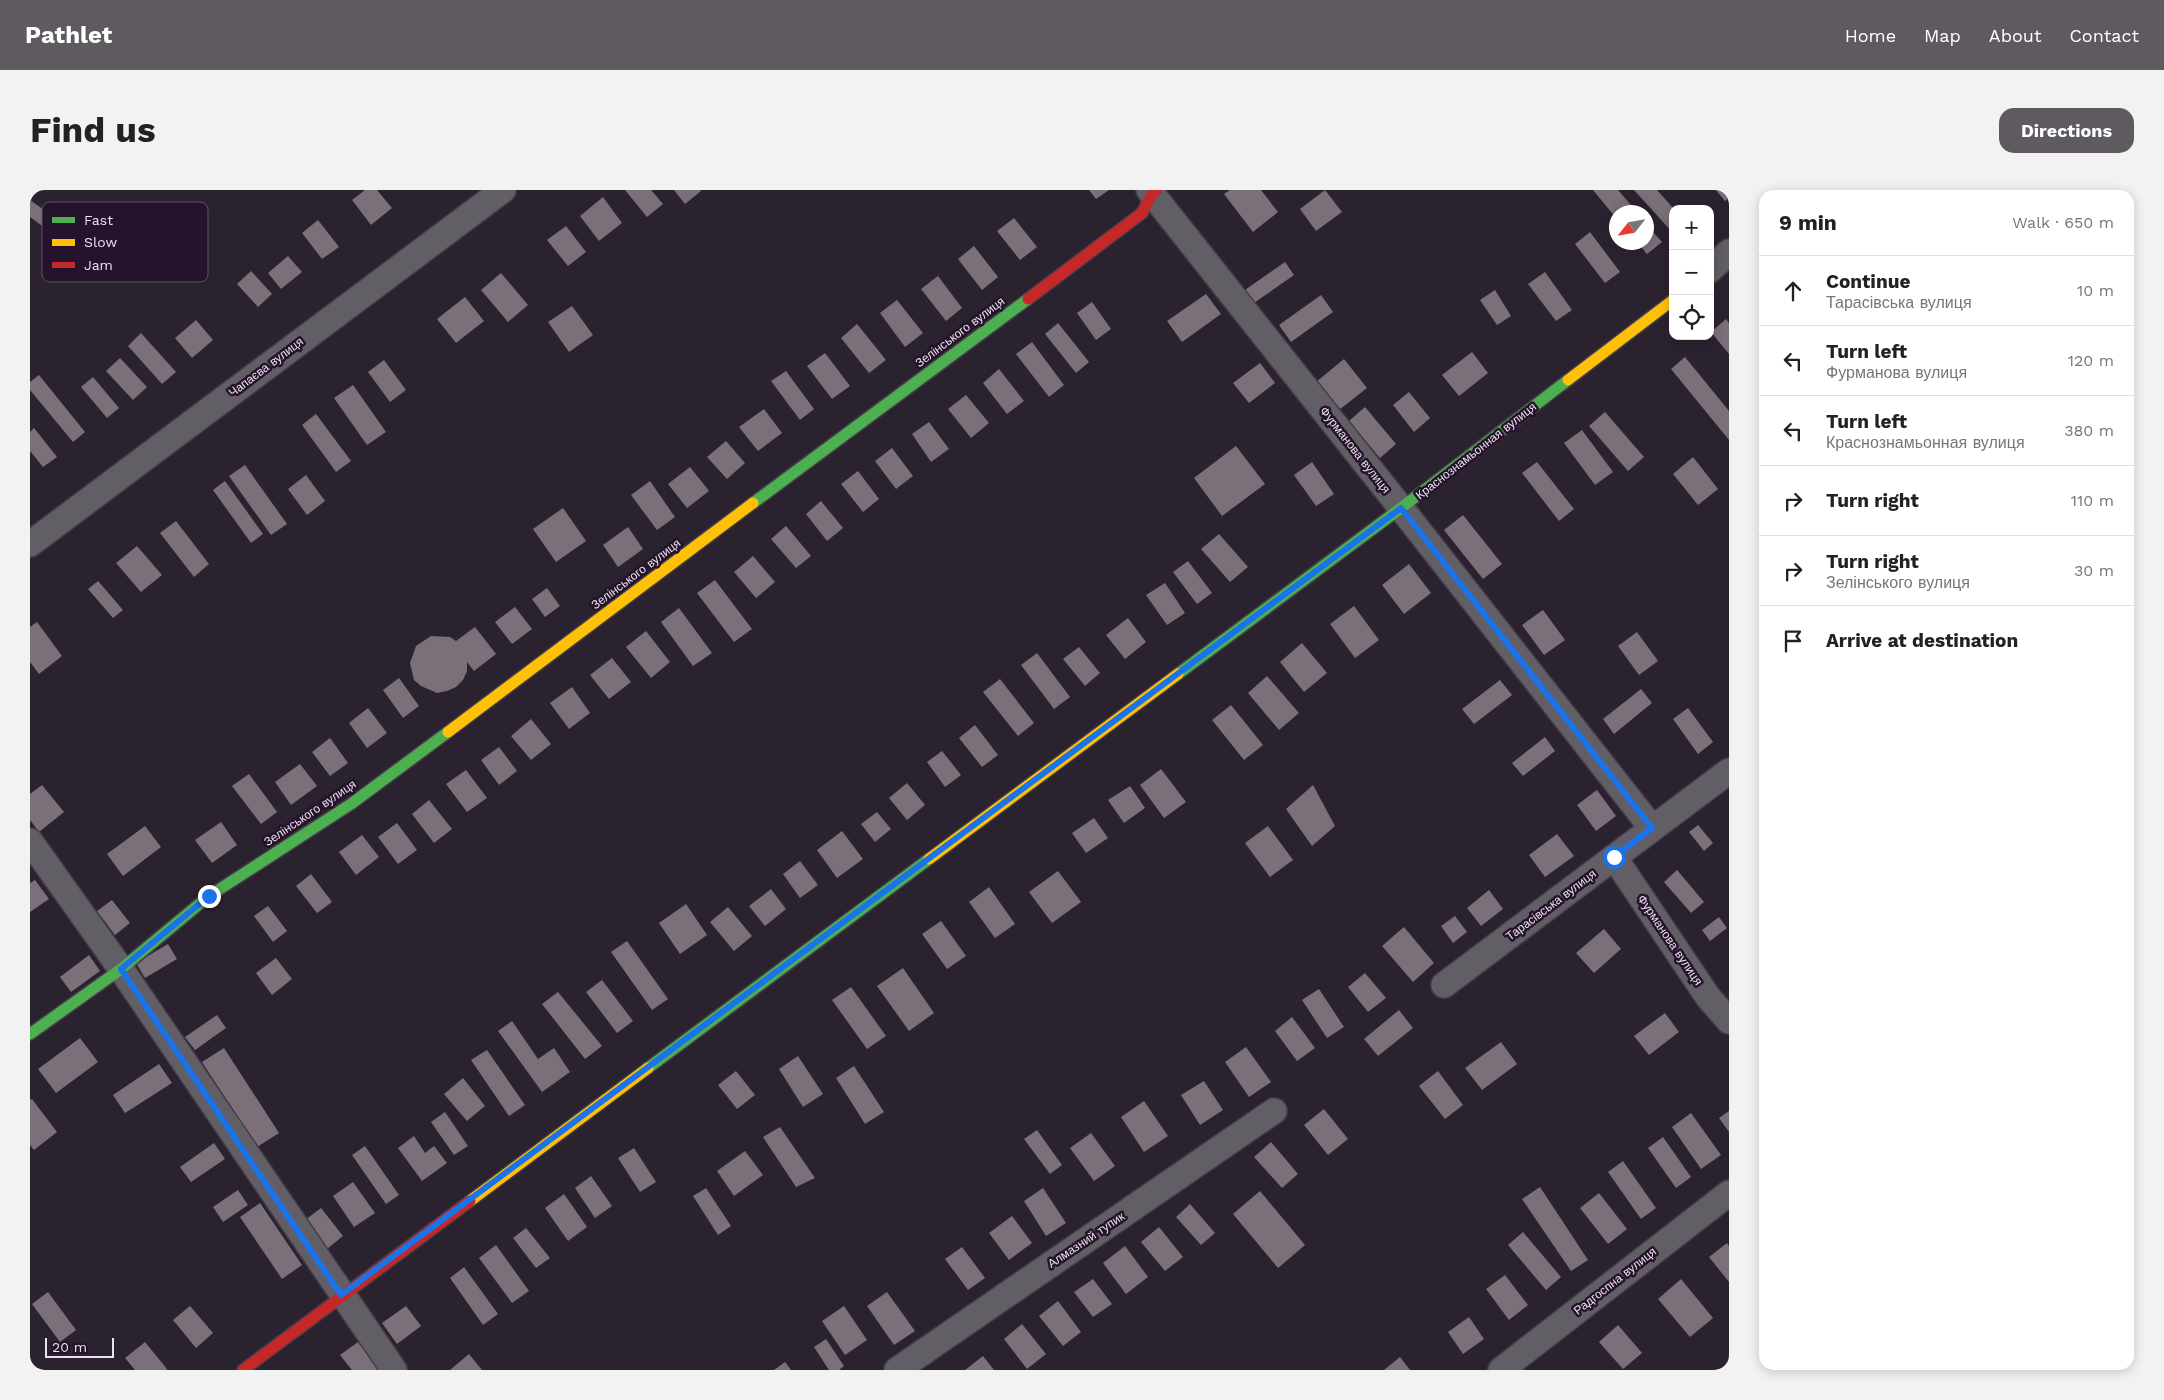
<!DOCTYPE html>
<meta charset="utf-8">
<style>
body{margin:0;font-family:"Work Sans",sans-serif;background:#f2f2f2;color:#222}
.controls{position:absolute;right:15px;top:15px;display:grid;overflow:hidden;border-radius:10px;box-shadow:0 2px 12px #0003}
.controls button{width:45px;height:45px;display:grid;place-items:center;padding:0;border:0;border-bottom:1px solid #e0e0e0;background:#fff;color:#222;font:25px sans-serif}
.compass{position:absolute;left:1579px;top:15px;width:45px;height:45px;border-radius:50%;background:#fff;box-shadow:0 2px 12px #0003;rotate:239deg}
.scale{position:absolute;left:15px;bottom:12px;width:69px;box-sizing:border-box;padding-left:5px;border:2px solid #ebe0ef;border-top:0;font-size:14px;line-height:18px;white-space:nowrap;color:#ebe0ef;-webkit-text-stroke:4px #24132a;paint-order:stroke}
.stop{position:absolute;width:15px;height:15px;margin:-11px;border:4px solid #1a73e8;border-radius:50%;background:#fff}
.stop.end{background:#1a73e8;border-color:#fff;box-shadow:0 1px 5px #0008}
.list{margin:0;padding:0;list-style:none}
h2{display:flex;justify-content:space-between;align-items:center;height:65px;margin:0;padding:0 20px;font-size:21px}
h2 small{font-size:16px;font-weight:400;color:#767676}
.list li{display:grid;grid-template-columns:32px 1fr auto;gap:15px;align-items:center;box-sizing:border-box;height:70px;padding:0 20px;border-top:1px solid #e0e0e0}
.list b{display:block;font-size:19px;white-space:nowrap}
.list p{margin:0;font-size:16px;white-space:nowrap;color:#767676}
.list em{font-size:16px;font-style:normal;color:#767676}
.icon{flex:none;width:28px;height:28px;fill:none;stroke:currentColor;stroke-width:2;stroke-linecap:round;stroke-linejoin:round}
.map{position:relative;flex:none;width:1699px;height:1180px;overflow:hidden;border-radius:15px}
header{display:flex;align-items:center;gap:30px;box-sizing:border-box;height:70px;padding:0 25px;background:#5e5a60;color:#fff}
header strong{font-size:24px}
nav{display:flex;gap:28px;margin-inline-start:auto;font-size:18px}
.intro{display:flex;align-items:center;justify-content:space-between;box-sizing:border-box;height:120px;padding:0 30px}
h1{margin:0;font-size:35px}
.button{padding:12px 22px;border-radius:15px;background:#5e5a60;color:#fff;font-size:18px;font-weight:700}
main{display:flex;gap:30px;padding:0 30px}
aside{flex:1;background:#fff;border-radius:15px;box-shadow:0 2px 12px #0003}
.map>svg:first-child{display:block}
.building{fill:#7b7079}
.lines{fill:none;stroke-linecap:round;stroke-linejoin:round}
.street-casing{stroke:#453d49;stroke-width:28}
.fast-casing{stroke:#453d49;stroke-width:14}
.slow-casing{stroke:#453d49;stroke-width:14}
.jam-casing{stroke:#453d49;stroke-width:14}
.street{stroke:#615f65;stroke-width:25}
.fast{stroke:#4caf50;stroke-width:11}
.slow{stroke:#ffc107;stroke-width:11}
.jam{stroke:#c62828;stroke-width:11}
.route{stroke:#1a73e8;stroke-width:6}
.labels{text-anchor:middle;stroke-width:5;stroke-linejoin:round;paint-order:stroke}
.street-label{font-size:12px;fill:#ebe0ef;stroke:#24132a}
.key{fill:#24132a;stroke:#605065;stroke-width:1}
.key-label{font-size:14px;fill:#ebe0ef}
</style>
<header>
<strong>Pathlet</strong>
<nav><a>Home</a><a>Map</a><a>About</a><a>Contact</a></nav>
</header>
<div class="intro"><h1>Find us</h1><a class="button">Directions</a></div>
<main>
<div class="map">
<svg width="1699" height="1180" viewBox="0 0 1699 1180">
<rect width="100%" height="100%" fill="#2b222f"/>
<g class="building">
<polygon points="335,0 347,0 362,18 341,35 322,10"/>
<polygon points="595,0 621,0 633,14 617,27"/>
<polygon points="644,0 670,0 671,1 655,14"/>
<polygon points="1059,0 1079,0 1066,9"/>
<polygon points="1200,0 1231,0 1248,22 1223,42 1194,4"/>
<polygon points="1295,0 1312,22 1286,41 1270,19"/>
<polygon points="1563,0 1588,0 1607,22 1586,22 1586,28"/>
<polygon points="1604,0 1627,0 1644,19 1643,43"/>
<polygon points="1686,0 1699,0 1699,8 1695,11"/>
<polygon points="573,7 592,33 569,51 550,26"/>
<polygon points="0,10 34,34 26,46 0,27"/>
<polygon points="984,28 1007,57 990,70 967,41"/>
<polygon points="288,30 309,57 292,69 272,43"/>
<polygon points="1616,34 1632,52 1617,64 1607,52 1616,52"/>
<polygon points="536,36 556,62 538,76 517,50"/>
<polygon points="1560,42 1590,82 1575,93 1545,54"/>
<polygon points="944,56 968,87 952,100 928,69"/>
<polygon points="258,66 272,82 251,99 238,83"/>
<polygon points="1255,72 1264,85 1224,113 1215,100"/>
<polygon points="221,81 242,104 228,117 207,94"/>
<polygon points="1515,82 1542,120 1526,131 1498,94"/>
<polygon points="471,83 498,115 478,132 451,100"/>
<polygon points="908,86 932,118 916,131 891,99"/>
<polygon points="1465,100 1481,126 1467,135 1450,110"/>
<polygon points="1176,104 1191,124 1152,152 1137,131"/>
<polygon points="1291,105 1303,122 1261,152 1249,135"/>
<polygon points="435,107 454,131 426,153 407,129"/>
<polygon points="867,110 893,143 875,157 850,123"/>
<polygon points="1062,112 1081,139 1066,150 1047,123"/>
<polygon points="542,116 563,145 539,162 518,132"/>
<polygon points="1696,129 1699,133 1699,164 1681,142"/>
<polygon points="166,130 183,150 162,168 145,148"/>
<polygon points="1028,133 1059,172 1046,183 1015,144"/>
<polygon points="827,134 856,170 839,183 811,148"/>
<polygon points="111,143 146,182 132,194 98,156"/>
<polygon points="1002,152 1034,195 1019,207 986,164"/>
<polygon points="1442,162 1458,183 1429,206 1412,185"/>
<polygon points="795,163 820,196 802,209 777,176"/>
<polygon points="1655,167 1699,221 1699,250 1641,179"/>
<polygon points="90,168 117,197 103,210 76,181"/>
<polygon points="1314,169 1337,198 1309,220 1286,192"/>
<polygon points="354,170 376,200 360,212 338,182"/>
<polygon points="1230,173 1245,193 1219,213 1203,193"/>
<polygon points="969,179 994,211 977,224 953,193"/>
<polygon points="756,181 784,219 770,230 741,191"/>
<polygon points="9,185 55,242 43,252 0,200 0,192"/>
<polygon points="63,187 89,218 77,228 51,197"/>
<polygon points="323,195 356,242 337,255 304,208"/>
<polygon points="1379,202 1400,228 1384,242 1363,215"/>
<polygon points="936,205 959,233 941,248 918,219"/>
<polygon points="1335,217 1366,254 1350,268 1319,231"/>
<polygon points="734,219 752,243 728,261 709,237"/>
<polygon points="1575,222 1614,267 1598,281 1559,236"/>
<polygon points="286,224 321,271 306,282 272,235"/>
<polygon points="899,232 919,259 901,272 882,244"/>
<polygon points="4,238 27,267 13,277 0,261 0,242"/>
<polygon points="1552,240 1583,282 1565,295 1534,253"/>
<polygon points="696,251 715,273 697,289 677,267"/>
<polygon points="1206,256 1235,294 1192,326 1164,288"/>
<polygon points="862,258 883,286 866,299 845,271"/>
<polygon points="1663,267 1688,299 1668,315 1643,284"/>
<polygon points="1282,272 1304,304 1286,316 1264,285"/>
<polygon points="1507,272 1544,319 1529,331 1492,283"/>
<polygon points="215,275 257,334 241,345 199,286"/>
<polygon points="660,277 679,301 657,318 638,294"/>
<polygon points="828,281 849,309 833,322 811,294"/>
<polygon points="276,285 295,311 277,325 258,299"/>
<polygon points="195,291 233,344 221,353 183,300"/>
<polygon points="620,291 645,327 627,340 601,305"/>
<polygon points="791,311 813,338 797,351 776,324"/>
<polygon points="533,318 556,351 526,372 503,339"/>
<polygon points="1433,325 1472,374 1453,389 1414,340"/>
<polygon points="146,331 179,374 164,387 130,343"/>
<polygon points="756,336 781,366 766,378 741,349"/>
<polygon points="598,337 613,359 588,377 573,355"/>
<polygon points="1189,344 1218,377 1200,392 1171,359"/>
<polygon points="107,356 132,385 111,402 86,373"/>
<polygon points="723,366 745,392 726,408 704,382"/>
<polygon points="1158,371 1182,403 1167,414 1143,382"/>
<polygon points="1379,374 1401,403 1374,424 1352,395"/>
<polygon points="685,390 722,439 704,452 667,403"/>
<polygon points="68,391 93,420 83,428 58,399"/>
<polygon points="1135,393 1155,423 1137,435 1116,405"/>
<polygon points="517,398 530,416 515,427 502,409"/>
<polygon points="1324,416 1349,450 1325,468 1300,434"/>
<polygon points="485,417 502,439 482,454 465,432"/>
<polygon points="649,418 682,463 663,476 631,432"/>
<polygon points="1513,420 1535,450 1514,465 1492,435"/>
<polygon points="1098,428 1116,452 1095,469 1076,445"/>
<polygon points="7,432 32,466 9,484 0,472 0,437"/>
<polygon points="445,437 466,464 444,481 437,472 437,481 433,490 426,497 417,501 407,503 391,496 384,490 380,473 386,456 401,446 420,447 426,451"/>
<polygon points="616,441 640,472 621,488 596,457"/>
<polygon points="1607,442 1628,471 1609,485 1588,456"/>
<polygon points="1272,453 1297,483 1274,502 1250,472"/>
<polygon points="1049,457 1070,483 1055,496 1033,469"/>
<polygon points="1007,463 1040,507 1024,519 991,475"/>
<polygon points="582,468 601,492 579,509 560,485"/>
<polygon points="1237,486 1269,523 1249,540 1218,503"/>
<polygon points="369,488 389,516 373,528 353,500"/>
<polygon points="970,489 1004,533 988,546 953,502"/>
<polygon points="1470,490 1482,505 1444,534 1432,519"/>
<polygon points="542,497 560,523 539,539 520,513"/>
<polygon points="1611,499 1622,513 1584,544 1573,529"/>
<polygon points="1201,515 1233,555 1214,570 1182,530"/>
<polygon points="338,518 357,543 337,558 319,533"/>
<polygon points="1658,518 1683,552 1668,564 1643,529"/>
<polygon points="501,529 521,554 501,570 481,546"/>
<polygon points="945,535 968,565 952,577 929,548"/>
<polygon points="1515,547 1525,561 1493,586 1482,573"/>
<polygon points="300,548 318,573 300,586 282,562"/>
<polygon points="469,557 487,581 469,595 451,570"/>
<polygon points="912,561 931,585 915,597 897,572"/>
<polygon points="270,574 287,596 261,615 245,592"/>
<polygon points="1131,579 1156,612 1134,628 1110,595"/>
<polygon points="436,580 457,608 437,622 416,594"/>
<polygon points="219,584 247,622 231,634 202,596"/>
<polygon points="877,593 895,615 877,630 859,608"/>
<polygon points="12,595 34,622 9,642 0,630 0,604"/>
<polygon points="1283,595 1305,636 1282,656 1256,619"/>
<polygon points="1100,596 1115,618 1094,633 1078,610"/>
<polygon points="1567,600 1586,626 1566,641 1547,615"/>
<polygon points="399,610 422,639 404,653 382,624"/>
<polygon points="847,622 861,639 845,652 831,634"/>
<polygon points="1064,628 1078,648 1056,663 1042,643"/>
<polygon points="191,632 207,655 182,673 165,650"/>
<polygon points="367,633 387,660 368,674 348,647"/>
<polygon points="1668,635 1683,653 1674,661 1659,642"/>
<polygon points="115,636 131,657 93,686 77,664"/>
<polygon points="1238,636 1263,670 1240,687 1215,653"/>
<polygon points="812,641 833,669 807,688 787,660"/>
<polygon points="1527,644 1544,666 1515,687 1499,665"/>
<polygon points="332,645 349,667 326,685 309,662"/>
<polygon points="770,671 788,695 770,708 753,684"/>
<polygon points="1647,680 1674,712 1661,723 1634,692"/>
<polygon points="1028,681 1051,712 1022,733 999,702"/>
<polygon points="281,684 302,712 287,723 266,696"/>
<polygon points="5,690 19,709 0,722 0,693"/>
<polygon points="959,697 985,734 965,748 939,712"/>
<polygon points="741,699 756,719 735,736 719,716"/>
<polygon points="1459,700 1473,719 1451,736 1437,718"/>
<polygon points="82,710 100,733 85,745 67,721"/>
<polygon points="656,714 677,745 650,764 629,733"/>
<polygon points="238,716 257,741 243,752 224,726"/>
<polygon points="698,717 722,746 704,761 680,732"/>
<polygon points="1425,726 1437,742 1423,753 1411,736"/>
<polygon points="1689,727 1697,738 1680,751 1672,740"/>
<polygon points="911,731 936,766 917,779 892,744"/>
<polygon points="1374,737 1404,773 1383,792 1352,756"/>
<polygon points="1574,739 1591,759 1564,783 1546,763"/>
<polygon points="597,751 638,809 622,820 581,762"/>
<polygon points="138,754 147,769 115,788 106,773"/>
<polygon points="59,765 70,781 41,802 30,787"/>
<polygon points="246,768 262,789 242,805 226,783"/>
<polygon points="873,778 904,823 879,841 847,796"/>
<polygon points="1335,783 1356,808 1338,822 1318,797"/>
<polygon points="572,790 603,831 587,843 556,802"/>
<polygon points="821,797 856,846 837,859 802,810"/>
<polygon points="1289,799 1314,837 1297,848 1272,810"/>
<polygon points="528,802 572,856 555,869 512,814"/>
<polygon points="1369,820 1383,838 1348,866 1334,849"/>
<polygon points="1635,823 1649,842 1619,865 1604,846"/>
<polygon points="187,825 196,838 165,860 155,847"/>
<polygon points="1262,827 1285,858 1267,871 1245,841"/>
<polygon points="482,831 508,869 524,858 540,882 512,902 468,841"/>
<polygon points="50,848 68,872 26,903 8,879"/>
<polygon points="1471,852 1487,874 1452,900 1435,878"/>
<polygon points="1216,857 1241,892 1219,907 1195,872"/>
<polygon points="194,858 249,943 227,957 172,872"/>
<polygon points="457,860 495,915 479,926 441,870"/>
<polygon points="768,866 793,904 773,917 749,879"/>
<polygon points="129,874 142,893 95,923 83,905"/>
<polygon points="824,876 854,922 835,934 806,888"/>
<polygon points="706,881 725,905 707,919 688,895"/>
<polygon points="1408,881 1433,915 1415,929 1389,896"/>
<polygon points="433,888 455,916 437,931 414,904"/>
<polygon points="1174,891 1193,920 1170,935 1151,905"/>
<polygon points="2,909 27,942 4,960 0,955 0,910"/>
<polygon points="1114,911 1138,946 1114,962 1091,927"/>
<polygon points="1294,919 1318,949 1298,965 1274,935"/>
<polygon points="1699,921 1699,942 1689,928"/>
<polygon points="415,922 438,956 424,965 401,932"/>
<polygon points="1661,923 1691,965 1671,979 1642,937"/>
<polygon points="750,937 785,988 766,997 733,947"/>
<polygon points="1007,940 1032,975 1020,984 994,949"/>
<polygon points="1061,943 1085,976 1064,991 1040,958"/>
<polygon points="384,946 395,963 404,956 417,973 392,991 368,958"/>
<polygon points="1633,947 1661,987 1646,998 1618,958"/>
<polygon points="1241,952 1268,984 1252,998 1224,967"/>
<polygon points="184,953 195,969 161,992 150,977"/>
<polygon points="335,956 369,1005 356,1014 322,965"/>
<polygon points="604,958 626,992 610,1002 588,968"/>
<polygon points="715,961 733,985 704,1006 687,981"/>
<polygon points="1593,971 1626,1018 1611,1029 1578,982"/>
<polygon points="561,986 582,1016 565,1028 545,998"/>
<polygon points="323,992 345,1023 324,1037 303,1006"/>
<polygon points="1510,997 1558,1070 1541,1081 1492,1009"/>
<polygon points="676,998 701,1036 688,1045 663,1006"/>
<polygon points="1013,998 1036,1033 1016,1046 994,1011"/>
<polygon points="208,1000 218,1015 193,1032 183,1017"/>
<polygon points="1230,1001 1275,1055 1248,1078 1203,1024"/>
<polygon points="1569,1003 1597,1039 1578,1054 1550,1018"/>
<polygon points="534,1004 557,1037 538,1051 515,1018"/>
<polygon points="230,1013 272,1075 252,1089 210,1027"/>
<polygon points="1160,1014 1185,1043 1171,1055 1146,1027"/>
<polygon points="291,1018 313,1046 297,1059 275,1030"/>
<polygon points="982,1026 1002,1053 979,1070 959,1043"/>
<polygon points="1129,1037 1153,1067 1135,1081 1111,1052"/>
<polygon points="496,1038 520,1068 506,1078 483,1048"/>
<polygon points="1493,1042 1531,1087 1516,1100 1478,1055"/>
<polygon points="1697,1053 1699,1056 1699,1092 1679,1067"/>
<polygon points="466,1055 499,1101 482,1113 449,1068"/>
<polygon points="1095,1056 1118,1087 1096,1104 1073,1073"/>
<polygon points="932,1057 955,1088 938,1100 915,1069"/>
<polygon points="434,1077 468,1124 453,1135 420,1088"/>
<polygon points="1475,1085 1498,1115 1479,1130 1456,1099"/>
<polygon points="1063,1089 1082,1114 1063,1127 1044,1102"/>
<polygon points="1651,1089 1683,1128 1660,1147 1628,1109"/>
<polygon points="18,1102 46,1140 30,1152 2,1114"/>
<polygon points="857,1102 885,1141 864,1155 837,1116"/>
<polygon points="1028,1111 1051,1142 1033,1156 1009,1126"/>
<polygon points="160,1116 183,1143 166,1158 143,1130"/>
<polygon points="376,1116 391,1136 367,1154 352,1133"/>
<polygon points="814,1116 837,1150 815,1165 792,1131"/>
<polygon points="1439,1127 1454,1149 1433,1164 1418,1142"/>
<polygon points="992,1134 1016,1164 997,1179 974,1149"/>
<polygon points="1588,1135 1612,1163 1593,1179 1569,1152"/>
<polygon points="796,1149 814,1176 809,1180 799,1180 784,1157"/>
<polygon points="115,1152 137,1179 136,1180 105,1180 95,1168"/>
<polygon points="328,1152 349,1180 322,1180 310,1165"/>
<polygon points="439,1164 452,1180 420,1180"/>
<polygon points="953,1166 964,1180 935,1180"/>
<polygon points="1370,1167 1380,1180 1354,1180"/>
<polygon points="755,1172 761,1180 744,1180"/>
</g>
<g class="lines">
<defs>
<g id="street">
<polyline points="1119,0 1371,318 1622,638"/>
<polyline points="1680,80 1699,62"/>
<polyline points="0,354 473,0"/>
<polyline points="0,651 91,779 364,1180"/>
<polyline points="1584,667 1678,807 1699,831"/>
<polyline points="1414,795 1699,581"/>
<polyline points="867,1180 1244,921"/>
<polyline points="1471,1180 1699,1003"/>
</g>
<g id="fast">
<polyline points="723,313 998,109"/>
<polyline points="1148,484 1371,318 1538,190"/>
<polyline points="0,844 91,779 179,706 321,614 418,542"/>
<polyline points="618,878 899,669"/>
</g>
<g id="slow">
<polyline points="1538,190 1643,110"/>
<polyline points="418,542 723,313"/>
<polyline points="899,669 1148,484"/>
<polyline points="440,1011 618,878"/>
</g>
<g id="jam">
<polyline points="998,109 1112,23 1122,4 1127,0"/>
<polyline points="213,1180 440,1011"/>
</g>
</defs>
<use href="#street" class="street-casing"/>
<use href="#fast" class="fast-casing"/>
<use href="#slow" class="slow-casing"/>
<use href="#jam" class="jam-casing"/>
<use href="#street" class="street"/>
<use href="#fast" class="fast"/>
<use href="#slow" class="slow"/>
<use href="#jam" class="jam"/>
</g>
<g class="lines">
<polyline class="route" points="179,706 91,779 311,1105 1371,318 1622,638 1584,667"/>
</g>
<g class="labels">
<g class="street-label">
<text transform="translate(930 142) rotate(-37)" y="4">Зелінського вулиця</text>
<text transform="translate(236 177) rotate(-37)" y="4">Чапаєва вулиця</text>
<text transform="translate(1325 260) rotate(52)" y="4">Фурманова вулиця</text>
<text transform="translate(1446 261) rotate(-38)" y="4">Краснознамьонная вулиця</text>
<text transform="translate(606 384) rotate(-37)" y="4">Зелінського вулиця</text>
<text transform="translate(280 623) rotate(-34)" y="4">Зелінського вулиця</text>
<text transform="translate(1521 715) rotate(-37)" y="4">Тарасівська вулиця</text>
<text transform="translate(1640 750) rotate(56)" y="4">Фурманова вулиця</text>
<text transform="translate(1056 1050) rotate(-34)" y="4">Алмазний тупик</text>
<text transform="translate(1585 1091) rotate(-38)" y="4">Радгоспна вулиця</text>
</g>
</g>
<rect x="12" y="12" width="166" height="80" rx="8" class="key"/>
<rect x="22" y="27" width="23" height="6" fill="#4caf50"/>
<rect x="22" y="49" width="23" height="7" fill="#ffc107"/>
<rect x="22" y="72" width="23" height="6" fill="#c62828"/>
<g class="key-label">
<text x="54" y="35">Fast</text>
<text x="54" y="57">Slow</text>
<text x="54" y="80">Jam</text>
</g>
</svg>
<div class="controls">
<button>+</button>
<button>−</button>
<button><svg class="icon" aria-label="locate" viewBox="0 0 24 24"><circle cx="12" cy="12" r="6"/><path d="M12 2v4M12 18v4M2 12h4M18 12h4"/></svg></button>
</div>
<svg class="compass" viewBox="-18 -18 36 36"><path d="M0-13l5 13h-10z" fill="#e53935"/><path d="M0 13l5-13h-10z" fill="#767676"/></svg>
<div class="scale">20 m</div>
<div class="stop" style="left:1584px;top:667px"></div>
<div class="stop end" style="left:179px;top:706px"></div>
</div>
<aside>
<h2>9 min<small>Walk · 650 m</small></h2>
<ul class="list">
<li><svg class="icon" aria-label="ahead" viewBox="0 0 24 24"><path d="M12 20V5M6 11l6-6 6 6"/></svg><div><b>Continue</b><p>Тарасівська вулиця</p></div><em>10 m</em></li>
<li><svg class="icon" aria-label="left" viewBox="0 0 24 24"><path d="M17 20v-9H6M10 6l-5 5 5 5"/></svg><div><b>Turn left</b><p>Фурманова вулиця</p></div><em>120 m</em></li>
<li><svg class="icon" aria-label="left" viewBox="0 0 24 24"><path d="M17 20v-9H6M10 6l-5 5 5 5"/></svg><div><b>Turn left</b><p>Краснознамьонная вулиця</p></div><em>380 m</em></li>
<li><svg class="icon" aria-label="right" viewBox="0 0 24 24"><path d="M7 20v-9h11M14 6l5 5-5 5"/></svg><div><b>Turn right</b></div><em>110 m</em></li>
<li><svg class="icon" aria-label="right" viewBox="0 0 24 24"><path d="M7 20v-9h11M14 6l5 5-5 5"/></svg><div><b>Turn right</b><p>Зелінського вулиця</p></div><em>30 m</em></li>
<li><svg class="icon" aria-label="arrive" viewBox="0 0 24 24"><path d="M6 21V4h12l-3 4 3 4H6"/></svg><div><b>Arrive at destination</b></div></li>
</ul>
</aside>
</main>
